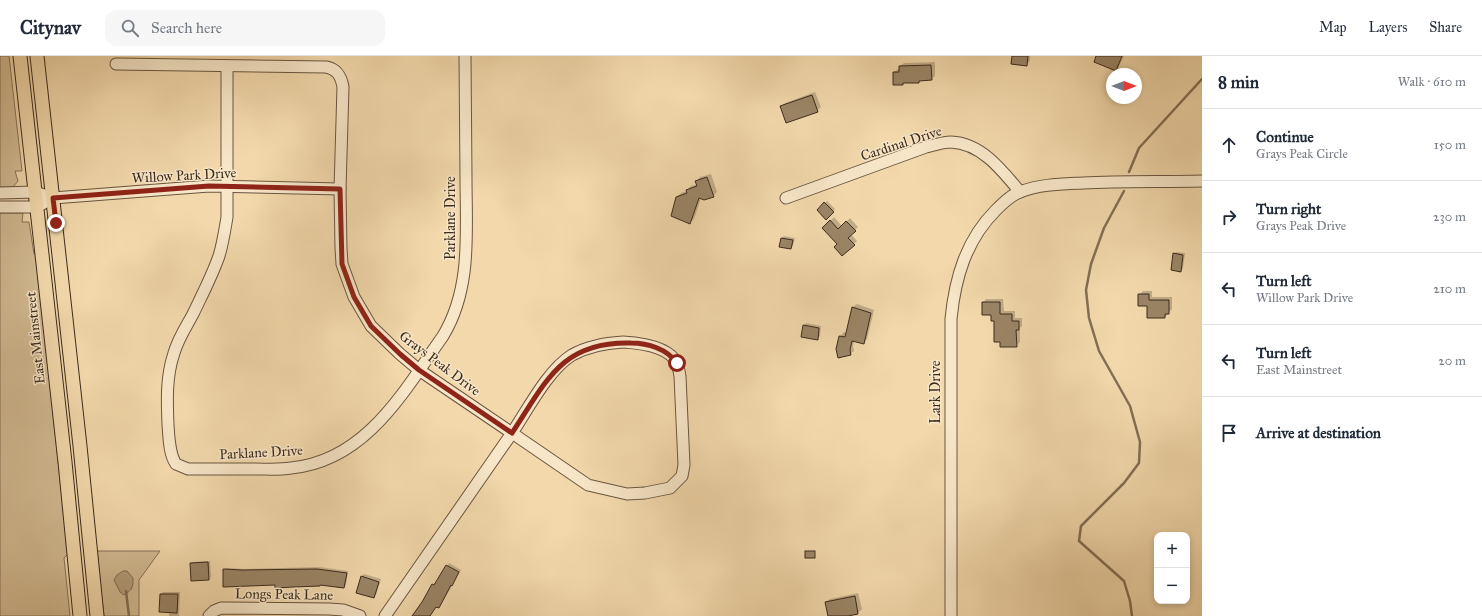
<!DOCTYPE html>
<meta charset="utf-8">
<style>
body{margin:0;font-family:"IM FELL Great Primer",serif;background:#f6f6f7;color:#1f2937}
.controls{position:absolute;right:12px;bottom:12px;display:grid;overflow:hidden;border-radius:8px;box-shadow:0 2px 6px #0003}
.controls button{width:36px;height:36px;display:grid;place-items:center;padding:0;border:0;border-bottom:1px solid #e0e1e3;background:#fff;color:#1f2937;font:20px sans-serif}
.compass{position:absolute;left:1106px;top:12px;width:36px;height:36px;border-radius:50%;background:#fff;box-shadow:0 2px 6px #0003;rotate:90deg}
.stop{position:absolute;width:12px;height:12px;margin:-9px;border:3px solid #8f2418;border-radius:50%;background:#fff}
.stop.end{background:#8f2418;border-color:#fff;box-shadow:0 1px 4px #0008}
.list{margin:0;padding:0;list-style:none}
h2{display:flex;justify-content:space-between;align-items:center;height:52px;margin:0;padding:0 16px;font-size:17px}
h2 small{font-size:13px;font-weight:400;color:#747a83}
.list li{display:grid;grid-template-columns:26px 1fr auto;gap:12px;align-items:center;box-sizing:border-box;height:72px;padding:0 16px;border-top:1px solid #e0e1e3}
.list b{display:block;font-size:15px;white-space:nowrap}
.list p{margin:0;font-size:13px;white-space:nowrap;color:#747a83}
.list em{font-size:13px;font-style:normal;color:#747a83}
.icon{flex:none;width:22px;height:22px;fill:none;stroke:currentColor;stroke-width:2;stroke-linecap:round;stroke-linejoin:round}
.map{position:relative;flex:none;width:1202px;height:560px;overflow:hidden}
header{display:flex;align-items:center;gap:24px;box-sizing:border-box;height:56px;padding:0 20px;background:#fff;border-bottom:1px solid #e0e1e3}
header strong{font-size:19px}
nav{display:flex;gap:22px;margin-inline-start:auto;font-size:14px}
.search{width:280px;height:36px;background:#f6f6f7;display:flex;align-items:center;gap:10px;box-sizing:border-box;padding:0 14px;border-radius:12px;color:#747a83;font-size:15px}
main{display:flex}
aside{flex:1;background:#fff}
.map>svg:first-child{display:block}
.green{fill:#d3bb93;stroke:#887358}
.water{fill:#b49d7a;stroke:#846f54}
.shadow{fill:#0003}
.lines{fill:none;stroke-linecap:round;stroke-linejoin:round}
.stream{stroke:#846f54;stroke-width:2.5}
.building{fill:#9b8566;stroke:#3d2b1c}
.minor-casing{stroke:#6a5640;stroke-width:13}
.major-casing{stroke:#3d2b1c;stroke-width:15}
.minor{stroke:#f7e6c8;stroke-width:11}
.major{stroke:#f2d8ab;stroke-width:13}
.route{stroke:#8f2418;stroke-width:5}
.labels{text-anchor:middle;stroke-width:3;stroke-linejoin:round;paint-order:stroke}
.street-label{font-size:14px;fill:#3d2b1c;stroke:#f7e6c8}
</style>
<header>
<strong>Citynav</strong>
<div class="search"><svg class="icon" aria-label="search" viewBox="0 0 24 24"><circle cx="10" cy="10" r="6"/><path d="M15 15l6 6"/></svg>Search here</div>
<nav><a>Map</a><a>Layers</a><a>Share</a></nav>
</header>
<main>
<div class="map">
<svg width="1202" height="560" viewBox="0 0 1202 560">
<rect width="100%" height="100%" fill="#f2d8ab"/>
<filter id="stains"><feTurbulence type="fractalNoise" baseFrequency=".005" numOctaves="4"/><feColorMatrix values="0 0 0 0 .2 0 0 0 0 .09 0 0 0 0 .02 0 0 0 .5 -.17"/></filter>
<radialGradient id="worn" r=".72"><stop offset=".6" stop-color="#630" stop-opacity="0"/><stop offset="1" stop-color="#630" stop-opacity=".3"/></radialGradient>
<g class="green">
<polygon points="0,0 9,0 22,115 15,115 18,125 13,131 0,131"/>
<polygon points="0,157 23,157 22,166 29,166 34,198 36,199 68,498 64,502 70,560 0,560"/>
<polygon points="97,495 160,495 139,524 139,560 104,560"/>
</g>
<path class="water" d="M123 515H127L133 522C133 532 133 533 124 539L120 536 114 524 117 519Z"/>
<g class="shadow">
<polygon points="1013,0 1030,0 1030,5 1026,9"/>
<polygon points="1097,0 1124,0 1119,10 1116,14"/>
<polygon points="935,6 935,20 931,23 921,24 918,26 904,26 902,28 894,16 898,13 900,13 900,10 904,7"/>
<polygon points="815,36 821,51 817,55 781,51 785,47"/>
<polygon points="711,118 717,136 713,140 701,142 694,163 690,167 677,141 681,137 687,135 687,134 691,130 698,128 697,125 700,121"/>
<polygon points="827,145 835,153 826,162 818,154"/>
<polygon points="834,161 842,170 850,162 858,171 851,178 857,185 842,199 839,188 824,172"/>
<polygon points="784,180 795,182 793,190 791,192 781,190 782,182"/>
<polygon points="1176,196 1185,197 1183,212 1181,215 1174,198"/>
<polygon points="1143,235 1152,235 1152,241 1172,241 1172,253 1165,261 1148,249 1139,239"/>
<polygon points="986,243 1003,243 1004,255 1015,255 1015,262 1022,262 1022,270 1020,272 1020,286 1016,290 1001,285 995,264 983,247"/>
<polygon points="857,248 874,254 867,283 864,287 854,285 853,290 854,295 850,298 837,293 840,280 844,276 847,277 853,251"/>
<polygon points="806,267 821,270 820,280 817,283 803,270"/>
<polygon points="210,505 211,521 209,523 191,508 193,506"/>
<polygon points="449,507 461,514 441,549 439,551 436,550 429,560 414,560 433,529 435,526 437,527"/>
<polygon points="319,511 348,515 346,529 344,531 224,514 226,512 245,513"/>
<polygon points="364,518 381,523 376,539 373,541 362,520"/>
<polygon points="163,536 180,536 179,560 169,560 169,555 161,538"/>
<polygon points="858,537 862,553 858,557 843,560 829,560 826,546 830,543"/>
</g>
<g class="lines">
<g class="stream">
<polyline points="1129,116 1139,92 1202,23"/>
<polyline points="1124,135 1104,172 1091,208 1086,234 1089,262 1099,295 1130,350 1140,386 1139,407 1124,427 1081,470 1079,485 1124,525 1130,545 1132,560"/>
<polyline points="126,535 129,560"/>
</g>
</g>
<g class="building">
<polygon points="1012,0 1028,0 1027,10 1011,8"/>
<polygon points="1096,0 1122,0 1116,15 1094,6"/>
<polygon points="931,9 932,24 919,25 919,27 903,27 903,29 893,29 893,16 899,16 899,10"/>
<polygon points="812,39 818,56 786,67 780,50"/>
<polygon points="707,121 714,141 704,144 699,142 690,168 671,160 676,141 687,137 686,134 697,130 695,125"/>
<polygon points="824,146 834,156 826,164 817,154"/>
<polygon points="830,164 838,173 846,165 856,175 848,182 855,189 842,200 834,191 837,188 822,172"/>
<polygon points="781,182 793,184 791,193 779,191"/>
<polygon points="1173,197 1183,199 1181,216 1171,214"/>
<polygon points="1138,238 1149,238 1149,244 1169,244 1169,258 1165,258 1165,262 1147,262 1147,250 1138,250"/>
<polygon points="982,246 1000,246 1000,258 1012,258 1012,265 1019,265 1019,274 1016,274 1017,291 1000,291 1000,286 994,286 994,265 991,265 991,259 982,259"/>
<polygon points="852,251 871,257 864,288 852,285 850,294 851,299 838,302 836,293 839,280 845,281"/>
<polygon points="803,269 819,272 818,284 801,281"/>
<rect x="805" y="495" width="10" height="7"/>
<polygon points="208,506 209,524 191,525 190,507"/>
<polygon points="446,509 459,516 452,530 451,529 439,552 436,551 430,560 412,560 422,546 432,528 434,529"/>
<polygon points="223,513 242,514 317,513 347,517 344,532 320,529 320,530 293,531 275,532 275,529 223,531"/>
<polygon points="361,520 379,526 374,542 356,537"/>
<polygon points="160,538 178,538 177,557 159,556"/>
<polygon points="855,540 858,558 848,560 828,560 825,546"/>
</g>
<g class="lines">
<defs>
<g id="minor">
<path d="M116 8 326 11C337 13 341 20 343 31L340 133 341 192 342 208 354 241 371 270 400 298 419 314 512 377 385 560"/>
<path d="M227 10V161C225 173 223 187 219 200 212 220 202 239 193 258 186 271 178 283 174 297 166 321 167 344 168 369 169 381 169 398 176 408L188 413C210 413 232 413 255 413 267 413 279 414 291 412 366 405 404 335 443 280 472 232 466 176 466 122 466 81 465 41 465 0"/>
<polyline points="0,137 35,136 53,142 209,130 340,133"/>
<path d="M786 142 926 91C934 89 943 86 951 86 981 87 1002 114 1020 136"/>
<polyline points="0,151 37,151 44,147"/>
<path d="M623 286C639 287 670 290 677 308 679 312 679 316 680 320L684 409 682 420 670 432 645 437 627 438 588 429 512 377C528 353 548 314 572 299 588 290 606 287 623 286Z"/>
<polyline points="209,560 214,555 221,552 329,553 343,554 360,560"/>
<path d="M951 560V263C955 222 966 184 996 154 1003 147 1011 139 1020 136 1040 128 1063 128 1083 127 1123 125 1162 126 1202 125"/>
</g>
<g id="major">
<polyline points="20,0 65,406 80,560"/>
<polyline points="37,0 80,390 97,560"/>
</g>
</defs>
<use href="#minor" class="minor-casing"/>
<use href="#major" class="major-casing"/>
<use href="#minor" class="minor"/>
<use href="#major" class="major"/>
</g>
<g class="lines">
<path class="route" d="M56 167 53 142 209 130 340 133 342 208 354 241 371 270 400 298 419 314 512 377C546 326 561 285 631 287 648 287 667 293 677 307"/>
</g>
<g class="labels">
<g class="street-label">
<text transform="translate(901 87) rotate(-18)" y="5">Cardinal Drive</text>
<text transform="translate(184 119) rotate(-3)" y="5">Willow Park Drive</text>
<text transform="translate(450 162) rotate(-90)" y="5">Parklane Drive</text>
<text transform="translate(35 282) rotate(-96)" y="5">East Mainstreet</text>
<text transform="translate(440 307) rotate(37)" y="5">Grays Peak Drive</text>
<text transform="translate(935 336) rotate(-90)" y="5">Lark Drive</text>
<text transform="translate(261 396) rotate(-3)" y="5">Parklane Drive</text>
<text transform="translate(284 538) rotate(1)" y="5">Longs Peak Lane</text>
</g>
</g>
<rect width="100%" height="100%" filter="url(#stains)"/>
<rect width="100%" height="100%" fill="url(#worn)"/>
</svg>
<div class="controls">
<button>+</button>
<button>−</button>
</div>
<svg class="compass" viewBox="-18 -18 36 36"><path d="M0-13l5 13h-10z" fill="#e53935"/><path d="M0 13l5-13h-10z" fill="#747a83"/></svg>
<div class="stop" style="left:677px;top:307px"></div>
<div class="stop end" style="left:56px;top:167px"></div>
</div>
<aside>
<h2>8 min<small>Walk · 610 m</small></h2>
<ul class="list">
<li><svg class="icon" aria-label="ahead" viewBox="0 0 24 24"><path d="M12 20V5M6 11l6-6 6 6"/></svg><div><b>Continue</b><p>Grays Peak Circle</p></div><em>150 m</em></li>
<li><svg class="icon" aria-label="right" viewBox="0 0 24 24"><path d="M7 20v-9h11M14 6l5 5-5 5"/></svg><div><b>Turn right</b><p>Grays Peak Drive</p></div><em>230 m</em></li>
<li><svg class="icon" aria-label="left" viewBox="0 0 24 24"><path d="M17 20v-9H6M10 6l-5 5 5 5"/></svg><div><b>Turn left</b><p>Willow Park Drive</p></div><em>210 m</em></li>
<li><svg class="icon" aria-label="left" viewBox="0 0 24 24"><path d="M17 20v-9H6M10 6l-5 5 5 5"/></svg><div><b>Turn left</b><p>East Mainstreet</p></div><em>20 m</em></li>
<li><svg class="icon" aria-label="arrive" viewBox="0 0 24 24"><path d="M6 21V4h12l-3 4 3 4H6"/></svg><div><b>Arrive at destination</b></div></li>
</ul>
</aside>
</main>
